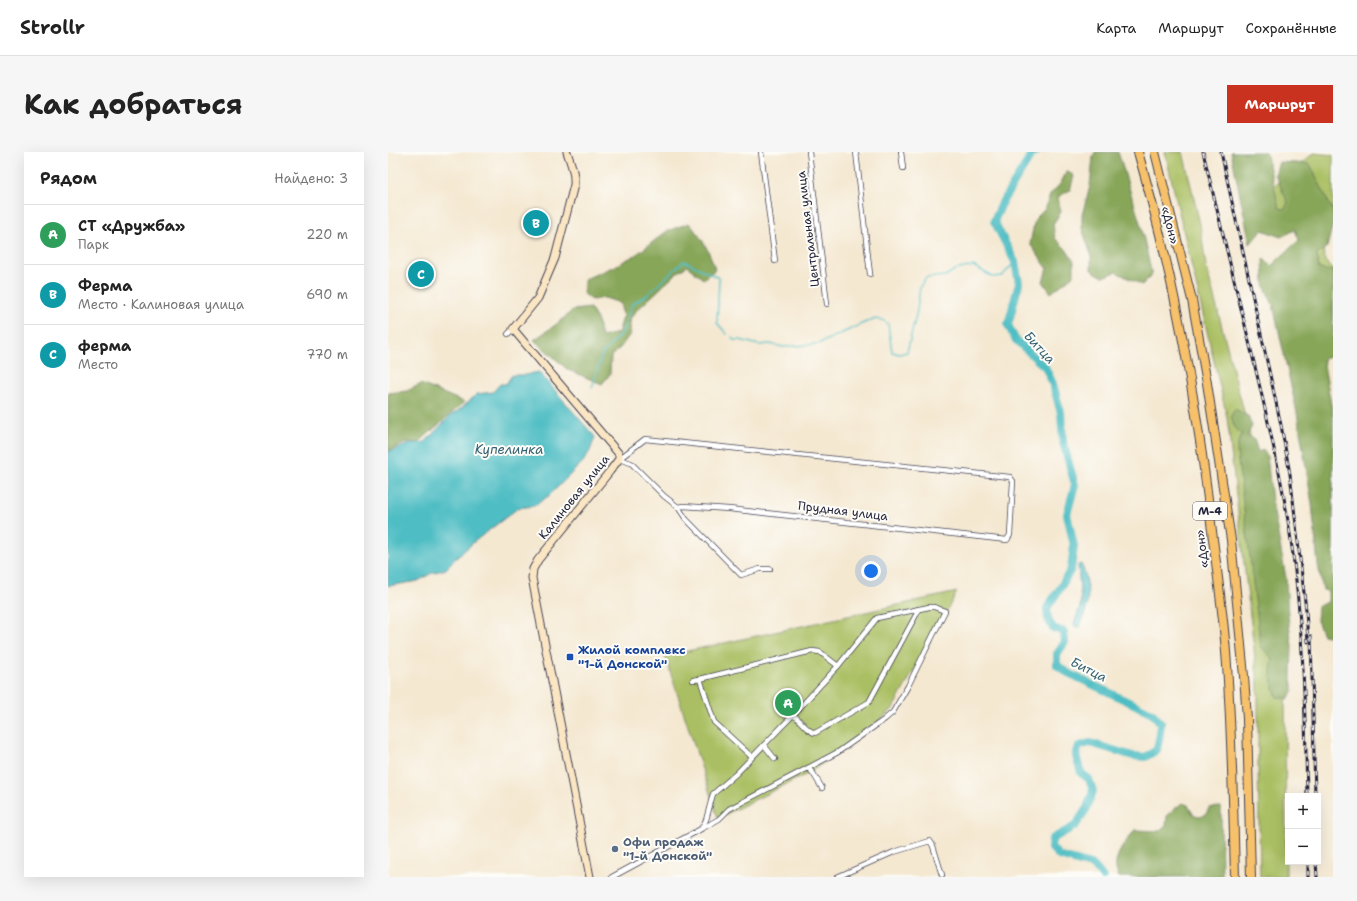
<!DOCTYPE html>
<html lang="ru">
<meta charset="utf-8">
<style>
body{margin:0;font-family:"Shantell Sans",sans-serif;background:#f6f6f6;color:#222}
.controls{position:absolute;right:12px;bottom:12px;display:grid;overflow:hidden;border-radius:0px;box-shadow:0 4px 16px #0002}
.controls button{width:36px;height:36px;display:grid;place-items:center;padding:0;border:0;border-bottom:1px solid #e0e0e0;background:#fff;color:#222;font:20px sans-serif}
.you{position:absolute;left:483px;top:419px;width:14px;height:14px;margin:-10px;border:3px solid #fff;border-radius:50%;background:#1a73e8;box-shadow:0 0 0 6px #1a73e833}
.badge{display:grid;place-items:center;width:26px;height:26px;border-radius:50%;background:#c8321e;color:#fff;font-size:13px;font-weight:700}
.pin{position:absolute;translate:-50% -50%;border:2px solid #fff;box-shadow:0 1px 4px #0006}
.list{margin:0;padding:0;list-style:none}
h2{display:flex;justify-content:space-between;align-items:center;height:52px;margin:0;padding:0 16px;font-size:17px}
h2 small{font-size:13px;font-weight:400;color:#767676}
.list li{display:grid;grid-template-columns:26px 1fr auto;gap:12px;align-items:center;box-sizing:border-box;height:60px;padding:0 16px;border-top:1px solid #e0e0e0}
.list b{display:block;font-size:15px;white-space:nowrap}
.list p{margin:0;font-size:13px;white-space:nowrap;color:#767676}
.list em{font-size:13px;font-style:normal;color:#767676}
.map{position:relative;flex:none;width:945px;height:725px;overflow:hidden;border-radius:0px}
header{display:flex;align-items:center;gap:24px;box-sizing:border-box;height:56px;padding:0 20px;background:#fff;border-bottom:1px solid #e0e0e0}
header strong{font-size:19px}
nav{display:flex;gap:22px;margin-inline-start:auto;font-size:14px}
.intro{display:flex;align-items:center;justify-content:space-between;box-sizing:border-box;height:96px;padding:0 24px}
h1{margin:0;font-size:28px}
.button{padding:10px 18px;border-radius:0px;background:#c8321e;color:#fff;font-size:14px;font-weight:700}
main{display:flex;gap:24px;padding:0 24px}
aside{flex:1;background:#fff;border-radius:0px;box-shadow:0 4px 16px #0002}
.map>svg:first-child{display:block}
.green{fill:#aabf63;stroke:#66704f}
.forest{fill:#87a659;stroke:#54644a}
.water{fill:#4fbec4;stroke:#387080}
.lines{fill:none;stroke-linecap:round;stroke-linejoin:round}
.stream{stroke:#4fbec4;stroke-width:1.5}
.river{stroke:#4fbec4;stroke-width:8}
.street-casing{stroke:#424052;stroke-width:6}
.secondary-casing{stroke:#424052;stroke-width:9}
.highway-casing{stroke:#424052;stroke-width:10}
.street{stroke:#fff;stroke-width:4.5}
.secondary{stroke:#fbe6c4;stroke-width:7}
.highway{stroke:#f6c16b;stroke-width:8}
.rail-casing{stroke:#22223b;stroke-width:3}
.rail{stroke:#fdfcf7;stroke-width:1.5;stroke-dasharray:4.5;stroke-linecap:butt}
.transit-dot{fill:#1a4fb4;stroke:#fdfcf7;stroke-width:1.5}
.service-dot{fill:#5c6f8a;stroke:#fdfcf7;stroke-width:1.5}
.labels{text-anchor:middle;stroke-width:4;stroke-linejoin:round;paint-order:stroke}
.shield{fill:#fdfcf7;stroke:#646373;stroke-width:1}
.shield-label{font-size:11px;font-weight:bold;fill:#22223b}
.street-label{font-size:12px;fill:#22223b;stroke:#fdfcf7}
.transit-label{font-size:12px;font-weight:bold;fill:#164399;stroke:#fdfcf7;text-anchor:start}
.service-label{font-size:12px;font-weight:bold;fill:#4e5e75;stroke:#fdfcf7;text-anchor:start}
.water-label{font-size:13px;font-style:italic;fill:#346072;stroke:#fdfcf7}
</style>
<header>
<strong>Strollr</strong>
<nav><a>Карта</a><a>Маршрут</a><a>Сохранённые</a></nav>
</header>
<div class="intro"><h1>Как добраться</h1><a class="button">Маршрут</a></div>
<main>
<aside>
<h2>Рядом<small>Найдено: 3</small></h2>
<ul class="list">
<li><span class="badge" style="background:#2e9e5b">A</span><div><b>СТ «Дружба»</b><p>Парк</p></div><em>220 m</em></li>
<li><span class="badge" style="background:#0f9aa8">B</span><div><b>Ферма</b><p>Место · Калиновая улица</p></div><em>690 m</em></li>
<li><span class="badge" style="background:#0f9aa8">C</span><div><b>ферма</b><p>Место</p></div><em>770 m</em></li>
</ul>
</aside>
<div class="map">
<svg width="945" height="725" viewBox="0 0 945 725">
<rect width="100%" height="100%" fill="#fdfcf7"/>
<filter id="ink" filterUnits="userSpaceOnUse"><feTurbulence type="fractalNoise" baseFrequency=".025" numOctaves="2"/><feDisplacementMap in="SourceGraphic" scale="8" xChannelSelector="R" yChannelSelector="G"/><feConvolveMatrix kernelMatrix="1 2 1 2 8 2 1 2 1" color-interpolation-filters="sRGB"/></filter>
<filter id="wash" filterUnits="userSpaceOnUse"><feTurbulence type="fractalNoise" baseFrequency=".012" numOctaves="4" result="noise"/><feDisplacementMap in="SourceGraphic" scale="16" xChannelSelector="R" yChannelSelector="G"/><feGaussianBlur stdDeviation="0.9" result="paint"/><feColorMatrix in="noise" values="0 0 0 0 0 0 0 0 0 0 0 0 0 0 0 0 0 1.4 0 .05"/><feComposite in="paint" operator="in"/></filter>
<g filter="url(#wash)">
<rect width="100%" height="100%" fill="#f4e8d1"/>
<g class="green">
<polygon points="777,0 795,0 812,72 818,114 872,321 897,532 898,725 872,725 870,613 870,532 839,265"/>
<polygon points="926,1 945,3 945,62 933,86 937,109 945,117 945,168 915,82 873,44"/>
<polygon points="569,440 504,558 455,598 419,622 330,666 277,504"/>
</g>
<g class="forest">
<polygon points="707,0 730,0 753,74 764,123 754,133 728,120 715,125 703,118 703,103 694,76 694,63 702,34 705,5"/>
<polygon points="843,0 878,0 891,56 896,57 900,51 887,22 891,10 922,12 945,59 945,71 939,95 929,102 931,117 945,119 945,204 935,207 945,264 945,485 935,483 929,469 930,454 940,450 940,439 935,438 930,413 924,352 909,261 885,153 876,133 875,106 883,114 911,88 907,78 893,85 874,78 862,92"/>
<polygon points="679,19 686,24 682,38 670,45 673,60 665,72 667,86 677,96 686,109 686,123 663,141 655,130 659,116 642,92 647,67 657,57 662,43 672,32"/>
<path d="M301 71C314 86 322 99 327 118L315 127 299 114 290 120 248 159 241 168 242 182 233 195 223 204 222 222 214 232 180 218 146 188 170 171 185 158 202 156 209 167 214 185 230 181 235 164 232 151 217 146 204 148 195 141 197 127 229 113 249 102 279 79Z"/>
<polygon points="33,232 76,250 30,291 20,290 0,299 0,241 19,239"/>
<path d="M847 257 860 264 864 274 859 284 866 287 870 300 875 298 879 304 884 349 898 426 900 464 904 494 903 527 905 538 900 547 889 545C883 530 881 523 885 507L873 495 849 301 850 290 854 282 847 277 843 264Z"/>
<path d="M794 651 800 653 805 662 813 665 818 662 821 656 833 655 834 725H731C721 708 737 691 747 678L772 679 778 674 779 663Z"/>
</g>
<g class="water">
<polygon points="151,220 207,285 202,299 195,310 162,343 146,354 130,356 87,389 66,408 58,417 44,421 30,429 0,434 0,300 21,292 37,290 62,264 75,255 89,242 105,240 112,232 118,232 124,223 137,223"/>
<path d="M693 412C703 431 702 457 691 475H687L686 472 693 451 690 413Z"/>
</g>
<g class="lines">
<g class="stream">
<polyline points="344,185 346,188 352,188 371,193 382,192 395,195 430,192 485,167 495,168 500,172 504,200 511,202 519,200 529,159 532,135 538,126 557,124 567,118 585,114 605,125 614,124 627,110"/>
<polyline points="204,236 214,202 234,181 244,152 259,143 296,109 331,126 329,171 339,182"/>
</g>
<polyline class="river" points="648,0 644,2 616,47 606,69 627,110 631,131 620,173 627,187 657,215 665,232 673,261 675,290 687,333 679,362 686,394 683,417 673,435 659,456 660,467 665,476 676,480 677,490 669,502 669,513 680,521 764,561 773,571 772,582 769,598 757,605 745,604 702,591 691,594 688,604 693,621 701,627 705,639 699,656 687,674 664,687 663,695 671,704 706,714 715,725"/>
</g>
</g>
<g filter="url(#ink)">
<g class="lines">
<defs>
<g id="street">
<polyline points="373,0 387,109"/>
<polyline points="421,0 439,152"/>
<polyline points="468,0 482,122"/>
<polyline points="513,0 515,16"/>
<polyline points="120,182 125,177"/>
<polyline points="231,307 257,287 622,325 625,329 622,383 619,388 341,357 295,354 290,355"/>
<polyline points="231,307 243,311 276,344 290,355 298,367 353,423 372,417 382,417"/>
<polyline points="312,527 424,499 432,500 450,514"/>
<polyline points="305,528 312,527 326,570 364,605"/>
<path d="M405 563C413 568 418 579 427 581L481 550 528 463 530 457"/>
<polyline points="376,593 387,607"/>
<polyline points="315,676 331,667 341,657 420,616"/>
<polyline points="224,725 313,677 318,668 325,642 349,621 405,563 450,514 489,466 541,455 546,455 557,459 520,534 505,560 497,567 450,600 420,616 425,621 434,636"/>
<polyline points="449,725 506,700 542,689 545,694 554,723"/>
</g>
<path id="secondary" d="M179 0C183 12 187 21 186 33L167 106 150 146 125 177 231 302V307L222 319 150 408 145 417 144 426 202 725"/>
<g id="highway">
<path d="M750 0C786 124 809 251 824 379 829 420 835 460 838 500 844 575 845 650 847 725"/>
<polyline points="767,0 804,148 819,231 843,388 856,524 859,567 863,725"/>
</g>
</defs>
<use href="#street" class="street-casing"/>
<use href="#secondary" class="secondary-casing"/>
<use href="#highway" class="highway-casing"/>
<use href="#street" class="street"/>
<use href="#secondary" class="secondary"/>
<use href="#highway" class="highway"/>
<defs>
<g id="rail">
<path d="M815 0C831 67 848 134 864 202 877 257 891 312 900 369 915 460 917 552 919 644"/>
<polyline points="833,0 893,273 902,322 918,458 920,490"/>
<polyline points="923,484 927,644"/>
<polyline points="920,710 920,725"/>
<polyline points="928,710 929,725"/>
</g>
</defs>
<use href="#rail" class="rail-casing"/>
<use href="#rail" class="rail"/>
</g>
</g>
<rect class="transit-dot" x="178" y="501" width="8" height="8" rx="2"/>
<circle class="service-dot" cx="227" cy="697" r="4"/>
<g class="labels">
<rect class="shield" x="805" y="350" width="34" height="18" rx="3"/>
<g class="shield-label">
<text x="822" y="363">М-4</text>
</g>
<g class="street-label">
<text transform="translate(782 73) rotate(76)" y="4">«Дон»</text>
<text transform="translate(420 77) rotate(-97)" y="4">Центральная улица</text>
<text transform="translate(186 345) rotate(-51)" y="4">Калиновая улица</text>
<text transform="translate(455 359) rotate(7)" y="4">Прудная улица</text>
<text transform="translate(814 397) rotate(-97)" y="4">«Дон»</text>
</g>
<g class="transit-label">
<text x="190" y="502">Жилой комплекс<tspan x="190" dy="14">"1-й Донской"</tspan></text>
</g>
<g class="service-label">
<text x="235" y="694">Офи продаж<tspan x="235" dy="14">"1-й Донской"</tspan></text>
</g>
<g class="water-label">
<text transform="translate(652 195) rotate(47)" y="5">Битца</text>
<text x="121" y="302">Купелинка</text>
<text transform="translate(701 517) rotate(27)" y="5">Битца</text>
</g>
</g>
</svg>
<div class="controls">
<button>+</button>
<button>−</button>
</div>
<div class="you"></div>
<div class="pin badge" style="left:400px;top:551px;background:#2e9e5b">A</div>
<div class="pin badge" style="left:148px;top:71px;background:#0f9aa8">B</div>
<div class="pin badge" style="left:33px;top:122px;background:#0f9aa8">C</div>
</div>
</main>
